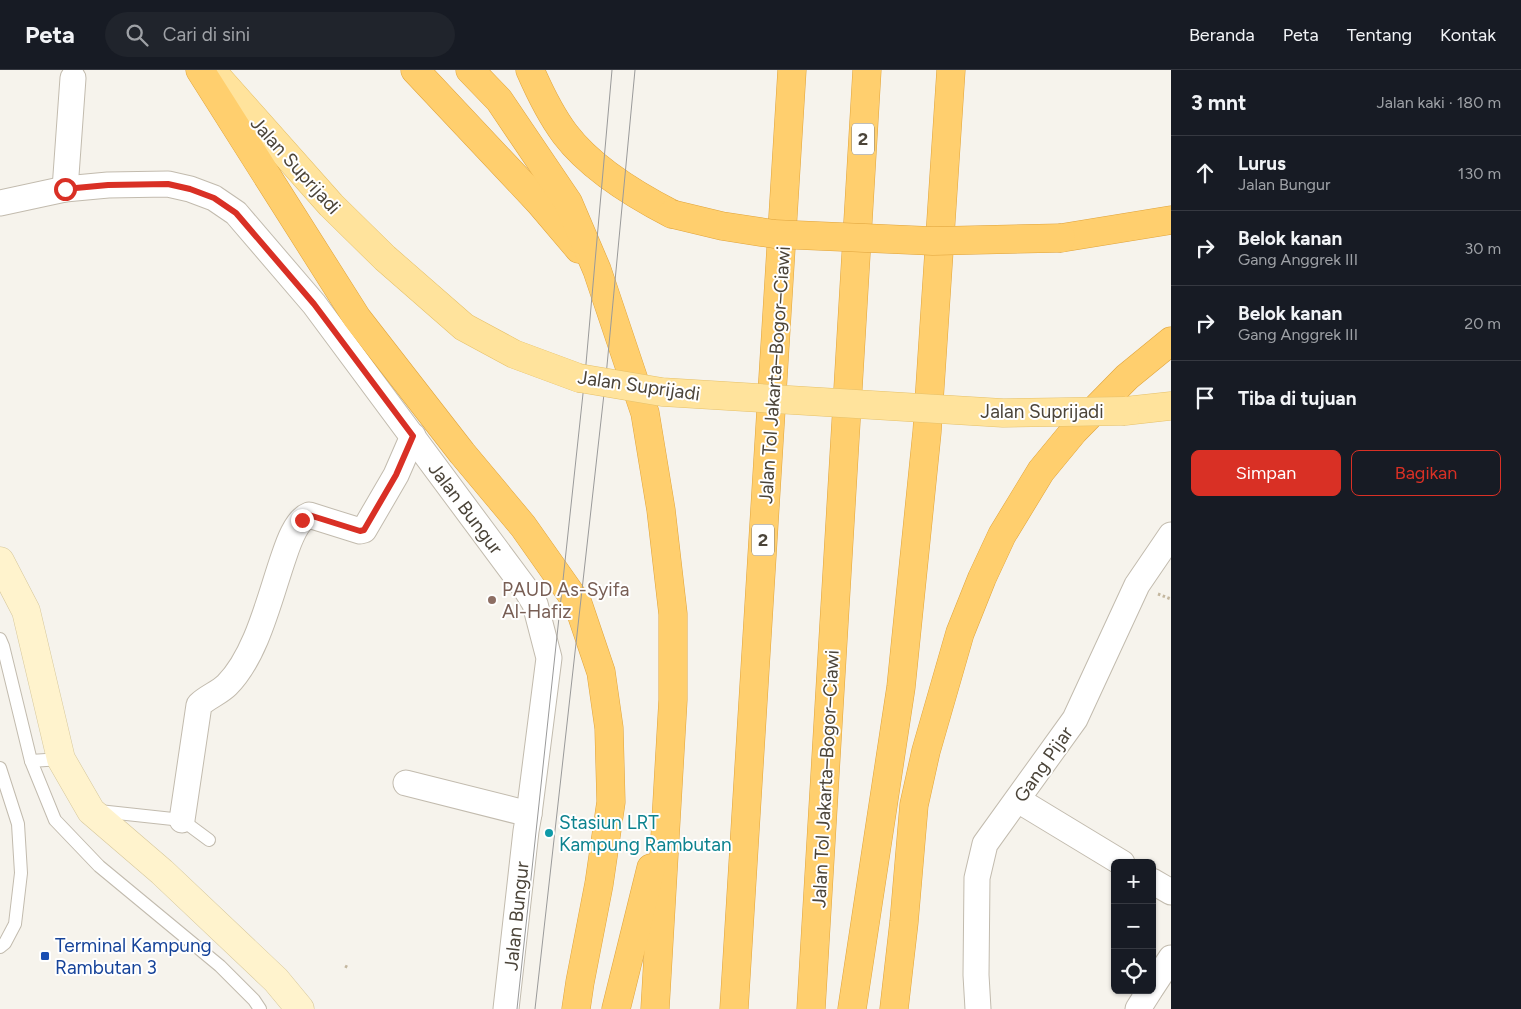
<!DOCTYPE html>
<html lang="id">
<meta charset="utf-8">
<style>
body{margin:0;font-family:Figtree,sans-serif;background:#20242c;color:#f1f3f6}
.controls{position:absolute;right:15px;bottom:15px;display:grid;overflow:hidden;border-radius:8px;box-shadow:0 1px 4px #0004}
.controls button{width:45px;height:45px;display:grid;place-items:center;padding:0;border:0;border-bottom:1px solid #363941;background:#171b24;color:#f1f3f6;font:25px sans-serif}
.stop{position:absolute;width:15px;height:15px;margin:-11px;border:4px solid #d93025;border-radius:50%;background:#fff}
.stop.end{background:#d93025;border-color:#fff;box-shadow:0 1px 5px #0008}
.list{margin:0;padding:0;list-style:none}
h2{display:flex;justify-content:space-between;align-items:center;height:65px;margin:0;padding:0 20px;font-size:21px}
h2 small{font-size:16px;font-weight:400;color:#9ea1a6}
.list li{display:grid;grid-template-columns:32px 1fr auto;gap:15px;align-items:center;box-sizing:border-box;height:75px;padding:0 20px;border-top:1px solid #363941}
.list b{display:block;font-size:19px;white-space:nowrap}
.list p{margin:0;font-size:16px;white-space:nowrap;color:#9ea1a6}
.list em{font-size:16px;font-style:normal;color:#9ea1a6}
.actions{display:flex;gap:10px;padding:15px 20px}
.actions a{flex:1;padding:11px 0;border:1px solid #d93025;border-radius:8px;text-align:center;font-size:18px;color:#d93025}
.actions .main{background:#d93025;color:#fff}
.icon{flex:none;width:28px;height:28px;fill:none;stroke:currentColor;stroke-width:2;stroke-linecap:round;stroke-linejoin:round}
.map{position:relative;flex:none;width:1171px;height:939px;overflow:hidden}
header{display:flex;align-items:center;gap:30px;box-sizing:border-box;height:70px;padding:0 25px;background:#171b24;border-bottom:1px solid #363941}
header strong{font-size:24px}
nav{display:flex;gap:28px;margin-inline-start:auto;font-size:18px}
.search{width:350px;height:45px;background:#20242c;display:flex;align-items:center;gap:12px;box-sizing:border-box;padding:0 18px;border-radius:28px;color:#9ea1a6;font-size:19px}
main{display:flex}
aside{flex:1;background:#171b24}
.map>svg:first-child{display:block}
.lines{fill:none;stroke-linecap:round;stroke-linejoin:round}
.lane-casing{stroke:#c2bbae;stroke-width:14}
.street-casing{stroke:#c2bbae;stroke-width:27}
.secondary-casing{stroke:#d6c79b;stroke-width:29}
.primary-casing{stroke:#e6c16a;stroke-width:29}
.highway-casing{stroke:#e0a43c;stroke-width:29}
.path{stroke:#c4b79f;stroke-width:3;stroke-dasharray:2.5 2.5;stroke-linecap:butt}
.lane{stroke:#fff;stroke-width:12}
.street{stroke:#fff;stroke-width:25}
.secondary{stroke:#fff3cd;stroke-width:28}
.primary{stroke:#ffe39c;stroke-width:28}
.highway{stroke:#ffcf6e;stroke-width:28}
.tram{stroke:#9a9a9a;stroke-width:1}
.primary-bridge-casing{stroke:#e6c16a;stroke-width:29;stroke-linecap:butt}
.highway-bridge-casing{stroke:#e0a43c;stroke-width:29;stroke-linecap:butt}
.primary-bridge{stroke:#ffe39c;stroke-width:28}
.highway-bridge{stroke:#ffcf6e;stroke-width:28}
.route{stroke:#d93025;stroke-width:6}
.education-dot{fill:#8d6e63;stroke:#fff;stroke-width:2}
.culture-dot{fill:#0f9aa8;stroke:#fff;stroke-width:2}
.transit-dot{fill:#1a4fb4;stroke:#fff;stroke-width:2}
.labels{text-anchor:middle;stroke-width:4;stroke-linejoin:round;paint-order:stroke}
.shield{fill:#fff;stroke:#817c74;stroke-width:1}
.shield-label{font-size:18px;font-weight:bold;fill:#4b4439}
.street-label{font-size:19px;fill:#4b4439;stroke:#fff}
.education-label{font-size:19px;fill:#785e54;stroke:#fff;text-anchor:start}
.culture-label{font-size:19px;fill:#0d838f;stroke:#fff;text-anchor:start}
.transit-label{font-size:19px;fill:#164399;stroke:#fff;text-anchor:start}
</style>
<header>
<strong>Peta</strong>
<div class="search"><svg class="icon" aria-label="search" viewBox="0 0 24 24"><circle cx="10" cy="10" r="6"/><path d="M15 15l6 6"/></svg>Cari di sini</div>
<nav><a>Beranda</a><a>Peta</a><a>Tentang</a><a>Kontak</a></nav>
</header>
<main>
<div class="map">
<svg width="1171" height="939" viewBox="0 0 1171 939">
<rect width="100%" height="100%" fill="#f6f3ec"/>
<g class="lines">
<defs>
<g id="lane">
<polyline points="0,569 3,576 31,691 55,750 99,796 220,896 254,930 260,939"/>
<polyline points="31,691 61,689"/>
<polyline points="0,698 18,754 21,803 15,854 5,873 0,877"/>
<polyline points="99,741 182,750 209,770"/>
</g>
<g id="street">
<polyline points="65,119 73,8"/>
<polyline points="0,133 65,119 108,115 168,114 190,119 214,128 236,143 314,234 527,521 535,534 549,588 529,744 526,761 506,939"/>
<polyline points="406,713 529,744"/>
<polyline points="1018,730 1122,793"/>
<path d="M182 750 199 635C207 627 219 623 227 615 257 585 270 526 284 486 288 474 296 450 309 445L360 461 364 460 396 405 413 366"/>
<polyline points="1152,811 1171,822"/>
<polyline points="1152,917 1171,888"/>
<polyline points="978,939 976,905 977,808 985,774 1075,649 1137,515 1171,465"/>
<polyline points="1138,939 1150,920"/>
</g>
<polyline id="secondary" points="0,491 26,541 61,689 91,741 162,802 276,910 300,939"/>
<g id="primary">
<polyline points="211,0 331,135 385,188 464,257 514,284 579,308"/>
<polyline points="1125,341 1171,336"/>
</g>
<g id="highway">
<polyline points="200,0 357,248 462,383 523,456 578,534 601,602 609,658 611,732 599,814 580,912 576,939"/>
<polyline points="415,0 540,133 579,179"/>
<polyline points="470,0 499,30 568,132 597,200 645,343 661,440 673,544 673,630 655,939"/>
<path d="M530 0C540 23 550 44 565 64 590 97 635 125 672 144"/>
<polyline points="1061,168 1171,150"/>
<polyline points="616,939 651,798"/>
<polyline points="734,939 792,0"/>
<polyline points="811,939 867,0"/>
<polyline points="852,939 901,617 927,362 951,0"/>
<polyline points="894,939 904,852 914,735 926,681 960,563 982,508 1002,465 1041,401 1074,361 1127,307 1171,271"/>
</g>
</defs>
<use href="#lane" class="lane-casing"/>
<use href="#street" class="street-casing"/>
<use href="#secondary" class="secondary-casing"/>
<use href="#primary" class="primary-casing"/>
<use href="#highway" class="highway-casing"/>
<g class="path">
<polyline points="1158,524 1171,529"/>
<polyline points="345,896 349,898"/>
</g>
<use href="#lane" class="lane"/>
<use href="#street" class="street"/>
<use href="#secondary" class="secondary"/>
<use href="#primary" class="primary"/>
<use href="#highway" class="highway"/>
<g class="tram">
<polyline points="517,939 585,305 612,0"/>
<polyline points="535,939 606,306 635,0"/>
</g>
<defs>
<polyline id="primary-bridge" points="579,308 662,322 1003,343 1125,341"/>
<polyline id="highway-bridge" points="672,144 722,156 774,164 933,171 1061,168"/>
</defs>
<use href="#primary-bridge" class="primary-bridge-casing"/>
<use href="#highway-bridge" class="highway-bridge-casing"/>
<use href="#primary-bridge" class="primary-bridge"/>
<use href="#highway-bridge" class="highway-bridge"/>
</g>
<g class="lines">
<polyline class="route" points="65,119 108,115 168,114 190,119 214,128 236,143 314,234 413,366 396,405 364,460 360,461 309,445 302,450"/>
</g>
<circle class="education-dot" cx="492" cy="530" r="5"/>
<circle class="culture-dot" cx="549" cy="763" r="5"/>
<rect class="transit-dot" x="40" y="881" width="10" height="10" rx="2.5"/>
<g class="labels">
<g class="shield">
<rect x="852" y="53.5" width="22" height="31" rx="4"/>
<rect x="752" y="454.5" width="22" height="31" rx="4"/>
</g>
<g class="shield-label">
<text x="863" y="75">2</text>
<text x="763" y="476">2</text>
</g>
<g class="street-label">
<text transform="translate(296 95) rotate(48)" y="7">Jalan Suprijadi</text>
<text transform="translate(774 305) rotate(-86)" y="7">Jalan Tol Jakarta–Bogor–Ciawi</text>
<text transform="translate(639 315) rotate(8)" y="7">Jalan Suprijadi</text>
<text x="1042" y="348">Jalan Suprijadi</text>
<text transform="translate(466 438) rotate(53)" y="7">Jalan Bungur</text>
<text transform="translate(1043 694) rotate(-55)" y="7">Gang Pijar</text>
<text transform="translate(825 709) rotate(-87)" y="7">Jalan Tol Jakarta–Bogor–Ciawi</text>
<text transform="translate(516 846) rotate(-84)" y="7">Jalan Bungur</text>
</g>
<g class="education-label">
<text x="502" y="526">PAUD As-Syifa<tspan x="502" dy="22">Al-Hafiz</tspan></text>
</g>
<g class="culture-label">
<text x="559" y="759">Stasiun LRT<tspan x="559" dy="22">Kampung Rambutan</tspan></text>
</g>
<g class="transit-label">
<text x="55" y="882">Terminal Kampung<tspan x="55" dy="22">Rambutan 3</tspan></text>
</g>
</g>
</svg>
<div class="controls">
<button>+</button>
<button>−</button>
<button><svg class="icon" aria-label="locate" viewBox="0 0 24 24"><circle cx="12" cy="12" r="6"/><path d="M12 2v4M12 18v4M2 12h4M18 12h4"/></svg></button>
</div>
<div class="stop" style="left:65px;top:119px"></div>
<div class="stop end" style="left:302px;top:450px"></div>
</div>
<aside>
<h2>3 mnt<small>Jalan kaki · 180 m</small></h2>
<ul class="list">
<li><svg class="icon" aria-label="ahead" viewBox="0 0 24 24"><path d="M12 20V5M6 11l6-6 6 6"/></svg><div><b>Lurus</b><p>Jalan Bungur</p></div><em>130 m</em></li>
<li><svg class="icon" aria-label="right" viewBox="0 0 24 24"><path d="M7 20v-9h11M14 6l5 5-5 5"/></svg><div><b>Belok kanan</b><p>Gang Anggrek III</p></div><em>30 m</em></li>
<li><svg class="icon" aria-label="right" viewBox="0 0 24 24"><path d="M7 20v-9h11M14 6l5 5-5 5"/></svg><div><b>Belok kanan</b><p>Gang Anggrek III</p></div><em>20 m</em></li>
<li><svg class="icon" aria-label="arrive" viewBox="0 0 24 24"><path d="M6 21V4h12l-3 4 3 4H6"/></svg><div><b>Tiba di tujuan</b></div></li>
</ul>
<div class="actions"><a class="main">Simpan</a><a>Bagikan</a></div>
</aside>
</main>
